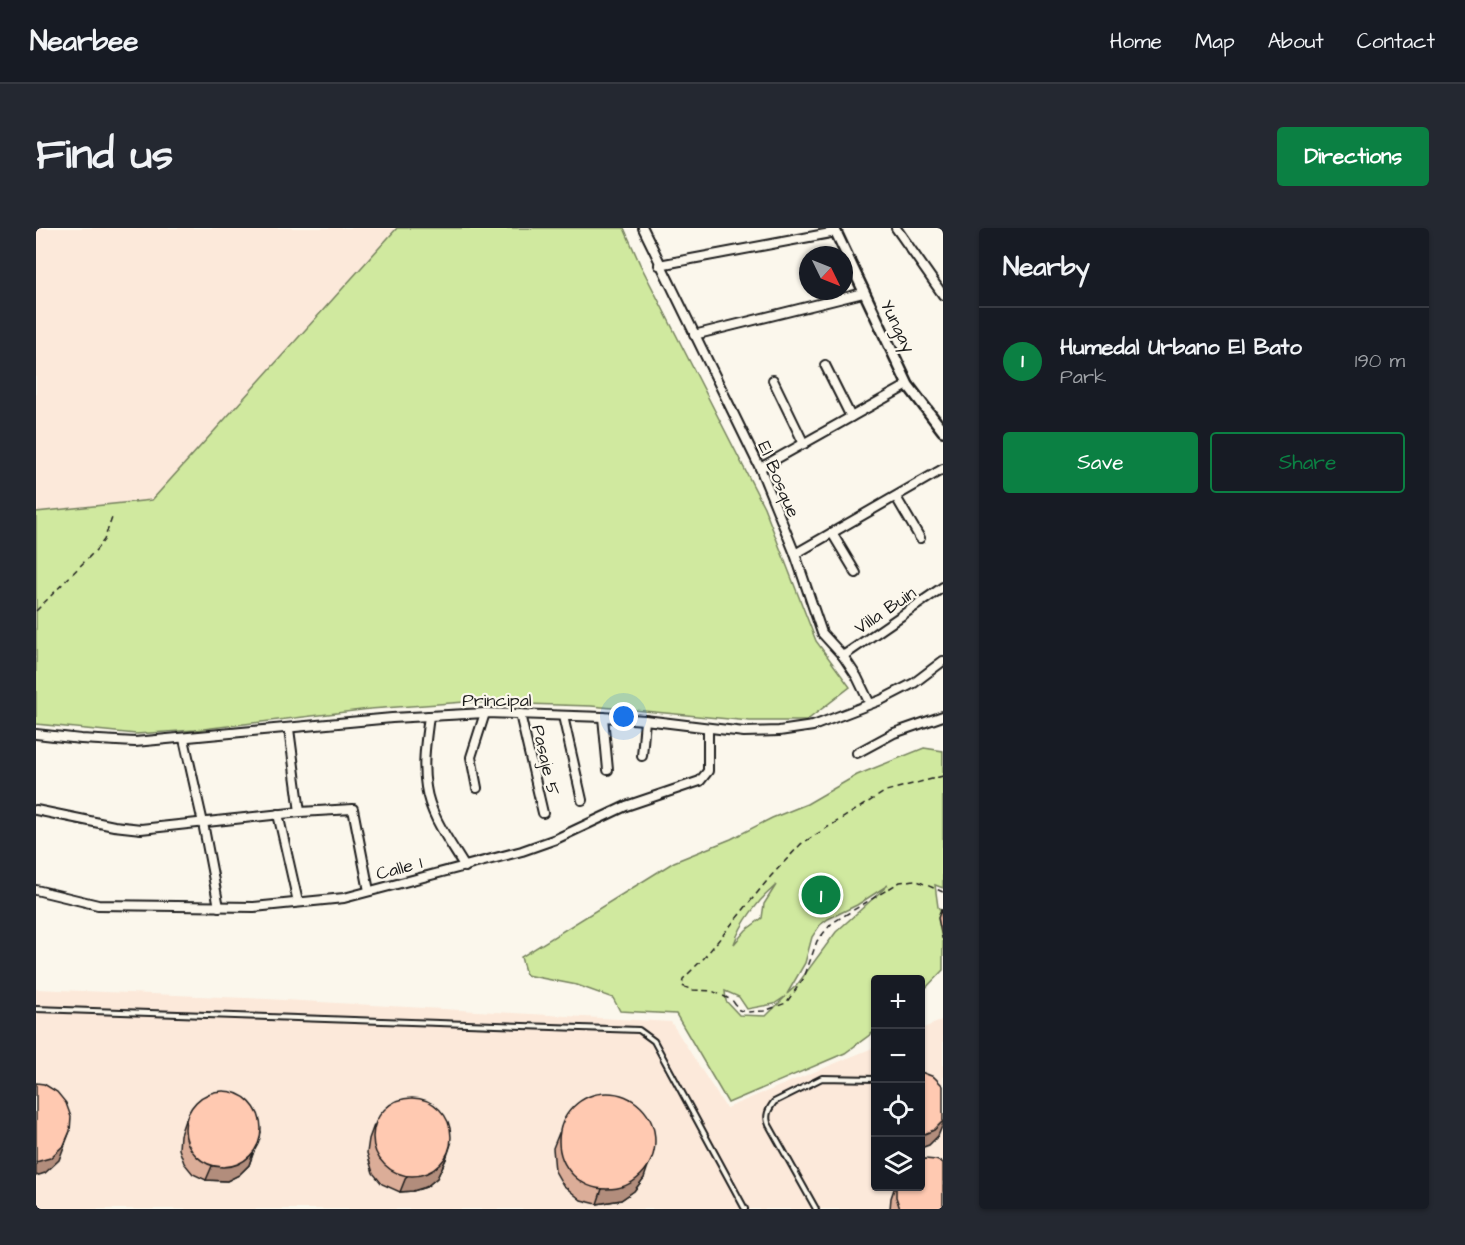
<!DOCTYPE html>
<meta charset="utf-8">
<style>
body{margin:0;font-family:"Architects Daughter",sans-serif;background:#242831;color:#f1f3f6}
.controls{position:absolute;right:18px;bottom:18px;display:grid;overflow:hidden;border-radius:6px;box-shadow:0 2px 4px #0004}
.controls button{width:54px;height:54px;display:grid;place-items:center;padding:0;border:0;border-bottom:2px solid #363941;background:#171b24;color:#f1f3f6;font:30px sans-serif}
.compass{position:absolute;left:763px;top:18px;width:54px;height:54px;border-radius:50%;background:#171b24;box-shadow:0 2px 4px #0004;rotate:133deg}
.you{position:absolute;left:588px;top:489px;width:21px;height:21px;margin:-15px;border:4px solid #fff;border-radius:50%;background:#1a73e8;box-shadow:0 0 0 9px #1a73e833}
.badge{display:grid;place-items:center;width:39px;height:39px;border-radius:50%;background:#0b8043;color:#fff;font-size:20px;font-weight:700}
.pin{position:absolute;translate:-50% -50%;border:3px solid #fff;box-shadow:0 2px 6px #0006}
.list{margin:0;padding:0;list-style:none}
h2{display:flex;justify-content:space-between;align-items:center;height:78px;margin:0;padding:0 24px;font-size:26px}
h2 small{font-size:20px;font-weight:400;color:#9ea1a6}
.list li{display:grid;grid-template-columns:39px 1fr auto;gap:18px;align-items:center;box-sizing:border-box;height:108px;padding:0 24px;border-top:2px solid #363941}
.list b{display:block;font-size:22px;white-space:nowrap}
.list p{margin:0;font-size:20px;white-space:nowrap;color:#9ea1a6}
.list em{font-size:20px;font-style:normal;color:#9ea1a6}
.actions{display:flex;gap:12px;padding:18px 24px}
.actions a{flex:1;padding:14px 0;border:2px solid #0b8043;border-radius:6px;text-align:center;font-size:21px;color:#0b8043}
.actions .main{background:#0b8043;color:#fff}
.icon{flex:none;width:33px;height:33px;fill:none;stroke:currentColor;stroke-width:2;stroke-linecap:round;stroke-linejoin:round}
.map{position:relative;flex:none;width:907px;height:981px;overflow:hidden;border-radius:6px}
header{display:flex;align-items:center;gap:36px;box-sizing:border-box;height:84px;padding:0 30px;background:#171b24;border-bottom:2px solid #363941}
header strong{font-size:28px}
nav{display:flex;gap:33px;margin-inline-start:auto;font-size:21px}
.intro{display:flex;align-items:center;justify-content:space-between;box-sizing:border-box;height:144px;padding:0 36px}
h1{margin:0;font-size:42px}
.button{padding:15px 27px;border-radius:6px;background:#0b8043;color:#fff;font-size:21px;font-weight:700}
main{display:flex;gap:36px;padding:0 36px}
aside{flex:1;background:#171b24;border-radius:6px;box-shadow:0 2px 4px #0004}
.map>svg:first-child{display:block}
.built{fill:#fce9da}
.green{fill:#d0e99f;stroke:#76825e;stroke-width:1.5;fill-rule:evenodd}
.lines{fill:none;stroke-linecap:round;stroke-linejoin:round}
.service-casing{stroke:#1c1c1c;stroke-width:8}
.minor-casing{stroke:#1c1c1c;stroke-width:12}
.tertiary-casing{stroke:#1c1c1c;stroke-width:14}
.path{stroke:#1c1c1c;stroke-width:1.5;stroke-dasharray:6 4.5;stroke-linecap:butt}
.service{stroke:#fbf7ec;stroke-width:4}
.minor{stroke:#fbf7ec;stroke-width:8}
.tertiary{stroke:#fbf7ec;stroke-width:9}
.wall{fill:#dbad98;stroke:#1c1c1c;stroke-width:1.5}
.shaded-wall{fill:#b28d7c;stroke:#1c1c1c;stroke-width:1.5}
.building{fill:#ffc9b1;stroke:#1c1c1c;stroke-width:1.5}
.labels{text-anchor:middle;stroke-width:4.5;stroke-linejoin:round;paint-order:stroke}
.street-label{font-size:18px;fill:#1c1c1c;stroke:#fbf7ec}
</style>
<header>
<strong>Nearbee</strong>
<nav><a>Home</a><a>Map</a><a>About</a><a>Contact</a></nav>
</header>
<div class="intro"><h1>Find us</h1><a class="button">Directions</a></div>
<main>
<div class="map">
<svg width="907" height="981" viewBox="0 0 907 981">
<rect width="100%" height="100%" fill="#fbf7ec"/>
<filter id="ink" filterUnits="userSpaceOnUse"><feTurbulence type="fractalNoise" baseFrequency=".0167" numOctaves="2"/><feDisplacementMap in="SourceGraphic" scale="12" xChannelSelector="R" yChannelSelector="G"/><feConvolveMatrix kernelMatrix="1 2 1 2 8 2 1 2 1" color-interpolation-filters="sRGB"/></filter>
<g filter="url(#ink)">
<g class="built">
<polygon points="0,0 361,0 116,273 0,284"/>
<polygon points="0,761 231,771 635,794 690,880 839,819 840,958 884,958 885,801 907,792 907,981 0,981"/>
</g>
<g class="green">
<polygon points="361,0 588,0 604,36 728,279 780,413 814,459 770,493 714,493 555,478 429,474 334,481 159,502 100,506 0,496 0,284 116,272"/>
<path d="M888 520 907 523V660L899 657 902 679 907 686V742L885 765 884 752H840L839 803 809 825 692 875 640 786 584 783 577 770 541 757 490 747 485 729 638 634 695 611 736 590 771 576 821 547ZM740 657 728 676 726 690 710 702 698 716C705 694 723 672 740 657ZM852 657 800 704 761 757 751 766 769 735 776 709 784 697 792 691 821 677ZM689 763 703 769 711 781 738 776 750 768 730 788 703 787 690 773Z"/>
</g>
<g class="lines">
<defs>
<g id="service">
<polyline points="0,781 603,802 618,813 709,981"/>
<path d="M780 981 733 897C729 888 732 882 738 874L786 850 840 851"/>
</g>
<g id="minor">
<polyline points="607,0 724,240 759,326 786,405 807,428 821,449 834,476"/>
<polyline points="860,0 907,67"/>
<polyline points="623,37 800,4"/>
<polyline points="658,107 827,65"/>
<polyline points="789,137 815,189"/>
<polyline points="737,152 768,216"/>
<polyline points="724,240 872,157"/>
<polyline points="860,269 884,310"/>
<polyline points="796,305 820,345"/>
<polyline points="759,326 907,241"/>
<polyline points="807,428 907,359"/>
<polyline points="484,486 507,585"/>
<path d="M393 488C390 512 386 535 390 559 394 588 414 614 429 639"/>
<polyline points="527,488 546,572"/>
<polyline points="567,489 572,542"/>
<polyline points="253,501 264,584"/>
<polyline points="0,506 45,511 99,514 356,490 449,485 567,489 609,492 708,504 743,503 777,498 845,472 878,455 907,433"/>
<polyline points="148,511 167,595 183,679"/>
<polyline points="821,525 858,505 907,488"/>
<polyline points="606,528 609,492"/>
<polyline points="441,560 435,529 449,485"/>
<polyline points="0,582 78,598 105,601 264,584 317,581 333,663"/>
<polyline points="242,586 262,674"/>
<polyline points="0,662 62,677 218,679 308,670 486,623 520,611 590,578 664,553 672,543 672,500"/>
</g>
<polyline id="tertiary" points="798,0 872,157 907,203"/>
</defs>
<use href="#service" class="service-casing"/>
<use href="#minor" class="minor-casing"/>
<use href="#tertiary" class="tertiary-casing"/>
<g class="path">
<polyline points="0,383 60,322 68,312 77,287"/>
<polyline points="907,548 850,563 765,616 735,648 668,730 647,751 646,758 657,762 676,763 696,772 703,782 710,784 728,783 750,775 768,750 781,713 796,695 864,654 879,652 907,664"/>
</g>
<use href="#service" class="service"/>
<use href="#minor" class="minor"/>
<use href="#tertiary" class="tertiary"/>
</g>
<g class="wall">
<polygon points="905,682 907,682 907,709 906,710 902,690"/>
<polygon points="149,892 225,904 213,937 203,947 191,953 170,952 157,946 148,935 143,921 144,907"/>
<polygon points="338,897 410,931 401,950 390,959 377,963 364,964 346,956 337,945 331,925 333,911"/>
<polygon points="523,905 608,950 598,963 585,972 561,976 545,972 527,957 519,943 517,920"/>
<polygon points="859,958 885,958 907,981 854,981 855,970"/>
</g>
<g class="shaded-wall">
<polygon points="907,893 907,896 902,908 893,917 885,920 885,907"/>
<polygon points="34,903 23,932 9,945 0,948 0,934"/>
<polygon points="415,916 410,931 401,950 390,959 377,963 364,964 370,949"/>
<polygon points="218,922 213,937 203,947 191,953 170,952 176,938"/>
<polygon points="613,935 608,950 598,963 585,972 561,976 566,961"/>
</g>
<g class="building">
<polygon points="905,682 907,682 907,694"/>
<polygon points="885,844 898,849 907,858 907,893 898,902 886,907 885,907"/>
<polygon points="0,855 8,856 21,864 30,875 35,889 34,903 28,917 14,930 0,934"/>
<circle cx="187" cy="901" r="38"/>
<circle cx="571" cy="913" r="48"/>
<circle cx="376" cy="909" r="39"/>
<polygon points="889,931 900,932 907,935 907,981 864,981 860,969 860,958 885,958 885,932"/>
</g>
</g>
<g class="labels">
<g class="street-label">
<text transform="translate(862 98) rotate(64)" y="6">Yungay</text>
<text transform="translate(743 251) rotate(67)" y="6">El Bosque</text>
<text transform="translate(849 382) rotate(-34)" y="6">Villa Buin</text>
<text x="461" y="478">Principal</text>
<text transform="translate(510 532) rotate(77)" y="6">Pasaje 5</text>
<text transform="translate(363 640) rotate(-15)" y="6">Calle 1</text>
</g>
</g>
</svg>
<div class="controls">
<button>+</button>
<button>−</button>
<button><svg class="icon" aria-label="locate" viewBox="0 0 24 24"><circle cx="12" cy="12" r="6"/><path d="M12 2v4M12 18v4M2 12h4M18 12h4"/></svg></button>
<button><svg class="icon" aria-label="layers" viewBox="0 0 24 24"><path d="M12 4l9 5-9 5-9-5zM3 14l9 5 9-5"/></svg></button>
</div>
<svg class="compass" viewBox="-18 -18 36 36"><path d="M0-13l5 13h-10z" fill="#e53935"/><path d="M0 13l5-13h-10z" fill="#9ea1a6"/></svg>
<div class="you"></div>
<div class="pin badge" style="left:785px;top:667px">1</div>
</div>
<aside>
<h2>Nearby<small></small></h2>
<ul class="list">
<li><span class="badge">1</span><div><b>Humedal Urbano El Bato</b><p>Park</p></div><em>190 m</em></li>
</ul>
<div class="actions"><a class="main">Save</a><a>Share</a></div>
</aside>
</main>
